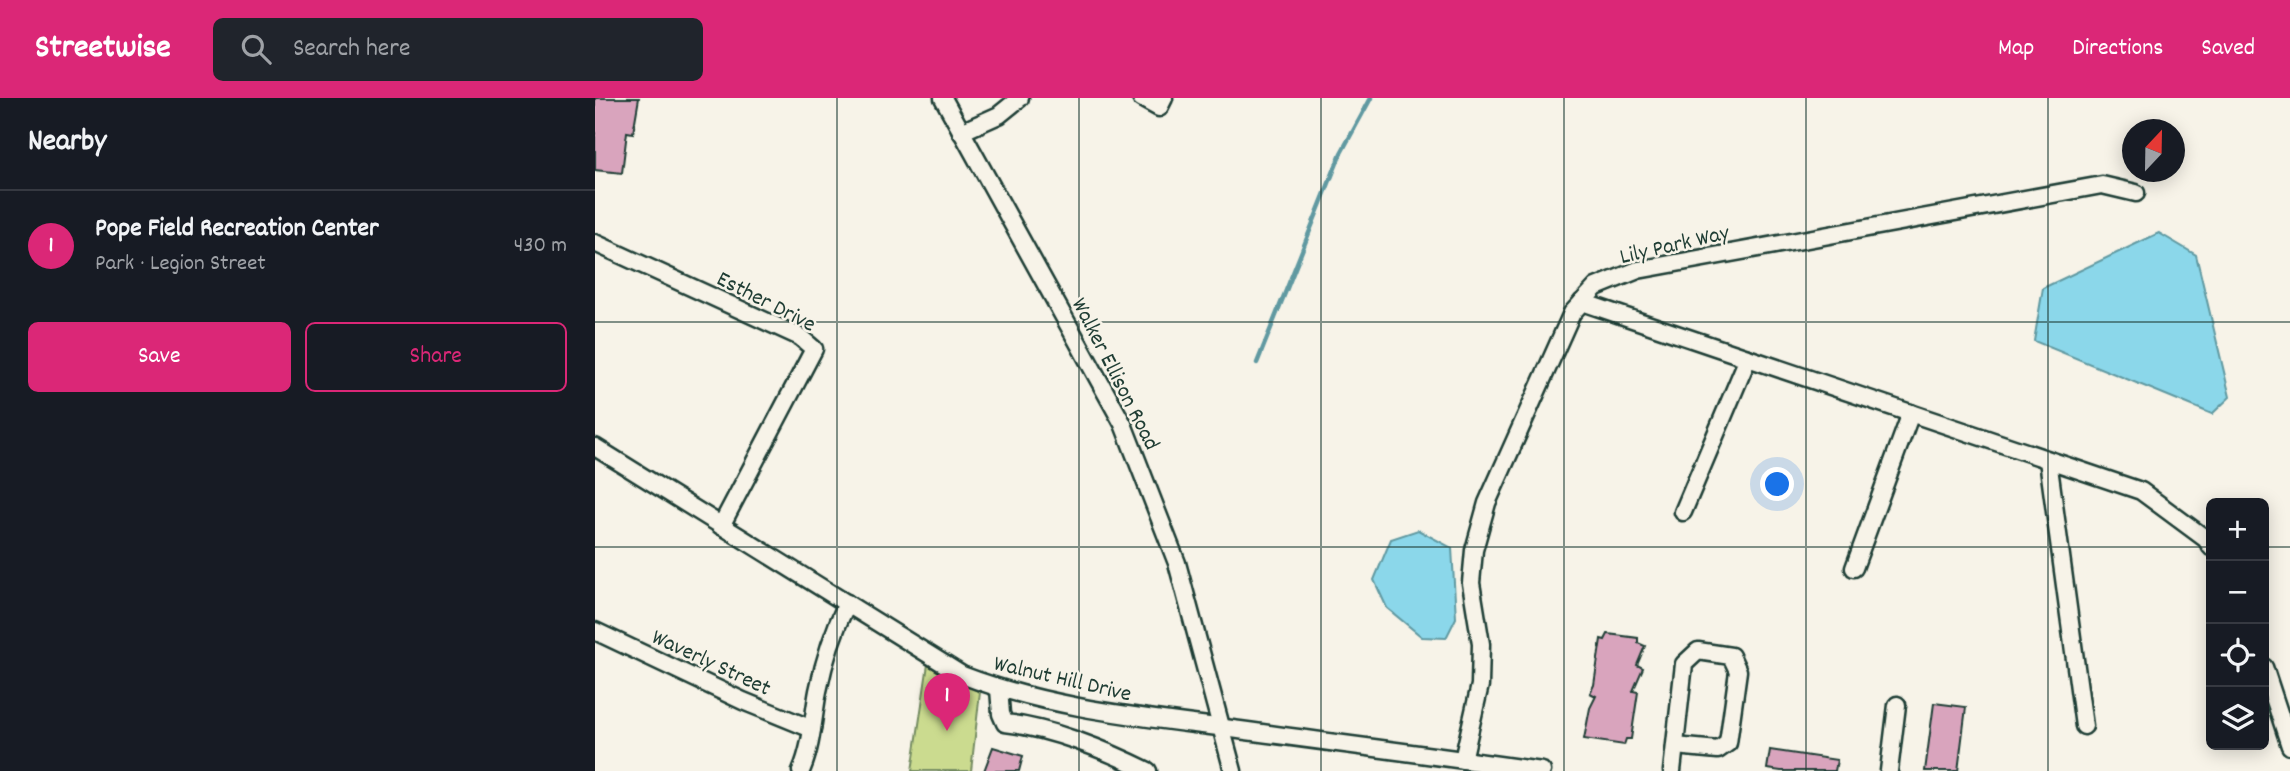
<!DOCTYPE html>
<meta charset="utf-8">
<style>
body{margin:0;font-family:Dekko,sans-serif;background:#20242c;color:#f1f3f6}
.controls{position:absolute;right:21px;bottom:21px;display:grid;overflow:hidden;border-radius:10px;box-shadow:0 4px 18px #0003}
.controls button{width:63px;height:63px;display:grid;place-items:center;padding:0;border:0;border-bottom:2px solid #363941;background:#171b24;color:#f1f3f6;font:35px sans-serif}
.compass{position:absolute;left:1527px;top:21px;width:63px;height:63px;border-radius:50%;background:#171b24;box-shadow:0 4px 18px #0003;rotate:22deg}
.you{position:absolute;left:1183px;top:387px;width:24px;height:24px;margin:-18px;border:5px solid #fff;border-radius:50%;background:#1a73e8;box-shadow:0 0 0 10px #1a73e833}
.badge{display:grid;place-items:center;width:46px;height:46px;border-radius:50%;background:#db2777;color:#fff;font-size:23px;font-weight:700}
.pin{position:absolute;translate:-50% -58px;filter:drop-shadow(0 2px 4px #0008)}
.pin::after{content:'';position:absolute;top:37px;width:24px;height:21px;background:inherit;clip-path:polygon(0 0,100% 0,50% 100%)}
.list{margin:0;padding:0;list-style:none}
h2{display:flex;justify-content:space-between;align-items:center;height:91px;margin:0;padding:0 28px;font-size:30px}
h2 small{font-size:23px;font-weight:400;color:#9ea1a6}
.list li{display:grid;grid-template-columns:46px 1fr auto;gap:21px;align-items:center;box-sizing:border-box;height:112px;padding:0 28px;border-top:2px solid #363941}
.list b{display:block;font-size:26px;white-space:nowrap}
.list p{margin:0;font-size:23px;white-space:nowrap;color:#9ea1a6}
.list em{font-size:23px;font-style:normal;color:#9ea1a6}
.actions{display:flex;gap:14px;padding:21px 28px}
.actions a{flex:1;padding:16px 0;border:2px solid #db2777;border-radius:10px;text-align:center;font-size:24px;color:#db2777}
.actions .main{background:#db2777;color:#fff}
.icon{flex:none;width:38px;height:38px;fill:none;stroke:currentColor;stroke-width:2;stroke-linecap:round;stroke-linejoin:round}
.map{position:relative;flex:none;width:1695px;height:673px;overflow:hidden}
header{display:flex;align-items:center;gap:42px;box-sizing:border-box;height:98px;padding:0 35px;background:#db2777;color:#fff}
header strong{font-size:33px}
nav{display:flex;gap:38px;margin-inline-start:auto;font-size:24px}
.search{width:490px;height:63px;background:#20242c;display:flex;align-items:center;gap:18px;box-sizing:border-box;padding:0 24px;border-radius:10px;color:#9ea1a6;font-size:26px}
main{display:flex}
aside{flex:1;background:#171b24}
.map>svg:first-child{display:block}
.green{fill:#cbdb8f;stroke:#758c62;stroke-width:2}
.water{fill:#8bd7ea;stroke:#6099a1;stroke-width:2}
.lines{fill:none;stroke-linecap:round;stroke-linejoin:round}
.stream{stroke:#6099a1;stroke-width:4.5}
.building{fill:#d9a4bd;stroke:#1f3d34;stroke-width:2}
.minor-casing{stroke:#1f3d34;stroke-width:21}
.minor{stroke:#f7f3e8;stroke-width:16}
.grid{fill:none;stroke:#1f3d34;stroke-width:2;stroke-opacity:0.55}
.labels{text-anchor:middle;stroke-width:5;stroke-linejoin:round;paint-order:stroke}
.street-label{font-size:23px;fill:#1f3d34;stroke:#f7f3e8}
</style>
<header>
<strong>Streetwise</strong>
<div class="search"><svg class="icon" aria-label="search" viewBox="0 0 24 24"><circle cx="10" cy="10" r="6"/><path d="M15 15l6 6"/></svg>Search here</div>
<nav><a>Map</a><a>Directions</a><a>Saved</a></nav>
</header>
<main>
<aside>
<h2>Nearby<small></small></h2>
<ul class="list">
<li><span class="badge">1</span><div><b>Pope Field Recreation Center</b><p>Park · Legion Street</p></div><em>430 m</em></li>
</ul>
<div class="actions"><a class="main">Save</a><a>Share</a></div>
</aside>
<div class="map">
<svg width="1695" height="673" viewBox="0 0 1695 673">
<rect width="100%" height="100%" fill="#f7f3e8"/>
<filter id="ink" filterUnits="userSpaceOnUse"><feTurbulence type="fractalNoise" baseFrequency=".0143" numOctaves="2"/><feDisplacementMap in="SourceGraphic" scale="14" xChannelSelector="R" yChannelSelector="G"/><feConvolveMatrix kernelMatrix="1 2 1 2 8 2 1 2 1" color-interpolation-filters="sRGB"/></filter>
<g filter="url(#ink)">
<polygon class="green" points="333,566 385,594 376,673 317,673"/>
<g class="water">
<polygon points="1564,135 1601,157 1635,299 1617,316 1439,243 1448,190"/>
<polygon points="823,432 857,450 861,520 851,540 827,539 792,510 779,482 796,441"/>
</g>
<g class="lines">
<polyline class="stream" points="662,265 746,55 776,0"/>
</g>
<g class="building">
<polygon points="0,0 44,0 38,35 32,34 27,75 0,72"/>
<polygon points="1013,536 1043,540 1043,545 1050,548 1042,567 1048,570 1038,593 1043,594 1036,641 1031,641 1029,647 989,641 995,610 1001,598 995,595 999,587 1006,541 1010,542"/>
<polygon points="1339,605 1371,609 1363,673 1330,673"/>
<polygon points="398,649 428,658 424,673 389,673"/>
<polygon points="1175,652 1242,662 1240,673 1186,673 1172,671"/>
</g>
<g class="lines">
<defs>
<g id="minor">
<polyline points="348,0 528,326 582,465 638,673"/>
<polyline points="546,0 564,10 569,0"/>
<polyline points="366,34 404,17 425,0"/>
<polyline points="0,145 205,239 219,251 126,428"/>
<polyline points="987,204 1546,393 1611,441 1616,449"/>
<path d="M0 349 367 577C453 610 546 619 637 631 740 645 844 658 947 673"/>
<polyline points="1453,362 1489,628"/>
<polyline points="1088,414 1153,260"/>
<polyline points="1259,470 1316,315"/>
<polyline points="0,533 148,603 217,631"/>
<polyline points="1669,569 1695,648"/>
<path d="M404 591 406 616 410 625C456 630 511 652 553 673"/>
<polyline points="868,662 885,587 886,546 876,485 879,452 892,405 977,215 1001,189 1043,172 1507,87 1541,95"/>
<path d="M206 673C217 648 218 619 223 593 229 563 239 532 252 505"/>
<polyline points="1077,673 1089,566 1103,553 1136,558 1143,573 1133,645 1123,652 1080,648"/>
<polyline points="1294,673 1302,607"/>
</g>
</defs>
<use href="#minor" class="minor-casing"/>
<use href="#minor" class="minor"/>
</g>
</g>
<path class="grid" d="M242 0V673M484 0V673M726 0V673M969 0V673M1211 0V673M1453 0V673M0 224H1695M0 449H1616M1669 449H1695"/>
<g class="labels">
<g class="street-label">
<text transform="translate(1079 145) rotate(-13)" y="8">Lily Park Way</text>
<text transform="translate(172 202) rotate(27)" y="8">Esther Drive</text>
<text transform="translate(522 275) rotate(63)" y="8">Walker Ellison Road</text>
<text transform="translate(117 563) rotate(25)" y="8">Waverly Street</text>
<text transform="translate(468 579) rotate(13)" y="8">Walnut Hill Drive</text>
</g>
</g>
</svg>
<div class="controls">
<button>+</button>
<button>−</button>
<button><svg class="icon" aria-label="locate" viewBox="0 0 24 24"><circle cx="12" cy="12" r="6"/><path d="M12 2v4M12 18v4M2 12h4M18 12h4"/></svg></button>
<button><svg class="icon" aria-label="layers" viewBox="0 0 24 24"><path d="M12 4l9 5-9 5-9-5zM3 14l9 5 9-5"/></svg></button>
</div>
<svg class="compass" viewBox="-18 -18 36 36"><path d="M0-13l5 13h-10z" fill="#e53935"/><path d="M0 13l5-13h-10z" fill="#9ea1a6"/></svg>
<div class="you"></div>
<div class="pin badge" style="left:352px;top:633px">1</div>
</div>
</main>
